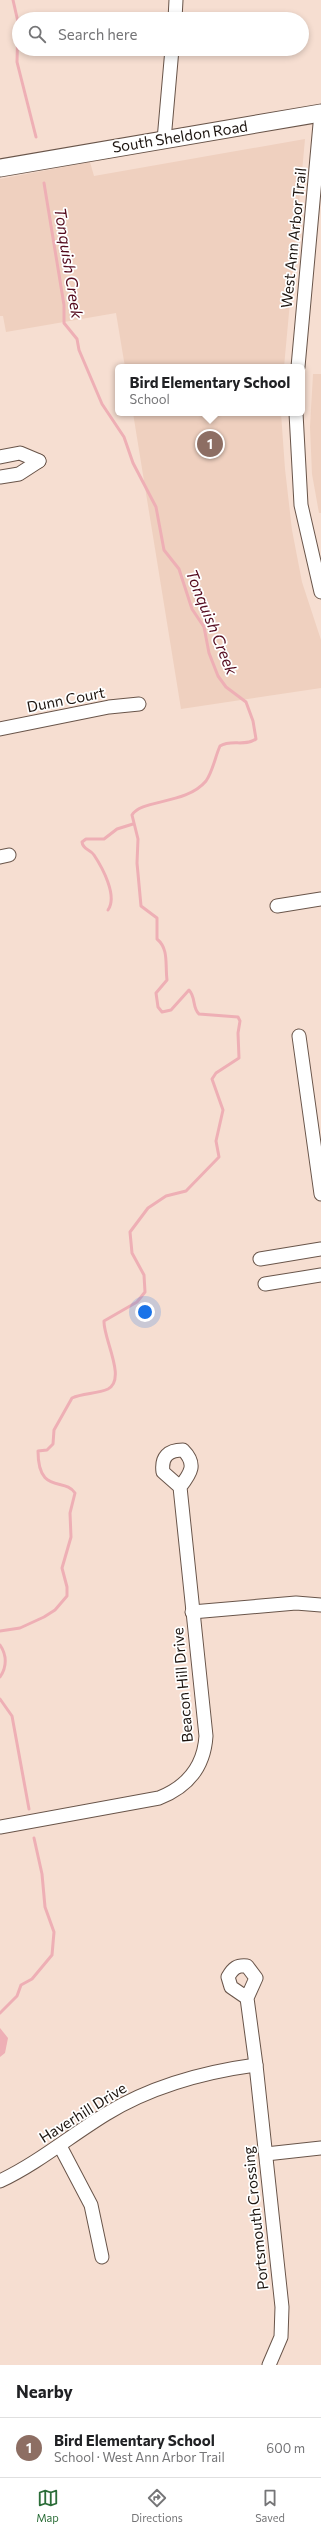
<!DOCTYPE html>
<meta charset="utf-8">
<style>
body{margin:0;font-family:Commissioner,sans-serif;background:#f2f2f2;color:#202124}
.you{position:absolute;left:145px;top:1312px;width:14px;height:14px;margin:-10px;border:3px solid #fff;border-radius:50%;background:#1a73e8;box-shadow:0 0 0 6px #1a73e833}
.badge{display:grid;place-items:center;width:26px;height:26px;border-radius:50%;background:#2b6d38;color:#fff;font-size:13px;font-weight:700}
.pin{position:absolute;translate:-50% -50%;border:2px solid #fff;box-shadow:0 1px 4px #0006}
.popup{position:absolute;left:115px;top:364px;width:190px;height:52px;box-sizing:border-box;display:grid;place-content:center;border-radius:6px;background:#fff;filter:drop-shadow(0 1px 3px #0005);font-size:13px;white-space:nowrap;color:#757577}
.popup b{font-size:15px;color:#202124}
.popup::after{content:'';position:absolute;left:50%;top:100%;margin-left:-8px;border:8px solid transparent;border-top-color:#fff}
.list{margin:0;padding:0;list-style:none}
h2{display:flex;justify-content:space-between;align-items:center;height:52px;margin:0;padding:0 16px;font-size:17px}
h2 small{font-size:13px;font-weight:400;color:#757577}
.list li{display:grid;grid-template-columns:26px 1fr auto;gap:12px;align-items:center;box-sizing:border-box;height:60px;padding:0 16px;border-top:1px solid #e0e0e0}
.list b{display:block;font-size:15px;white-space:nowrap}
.list p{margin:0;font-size:13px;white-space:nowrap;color:#757577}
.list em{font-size:13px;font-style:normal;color:#757577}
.icon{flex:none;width:22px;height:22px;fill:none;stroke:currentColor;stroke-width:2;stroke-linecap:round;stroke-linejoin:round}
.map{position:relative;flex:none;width:321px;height:2365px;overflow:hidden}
.search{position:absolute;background:#fff;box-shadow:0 2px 6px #0003;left:12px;right:12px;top:12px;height:44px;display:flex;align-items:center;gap:10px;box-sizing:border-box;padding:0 14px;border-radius:22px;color:#757577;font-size:15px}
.sheet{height:112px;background:#fff}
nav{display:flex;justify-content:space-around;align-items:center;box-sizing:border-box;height:56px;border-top:1px solid #e0e0e0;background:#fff;font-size:11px;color:#757577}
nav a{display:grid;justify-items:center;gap:2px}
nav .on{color:#2b6d38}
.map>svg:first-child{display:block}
.built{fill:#efd0bf}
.water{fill:#eeafb5}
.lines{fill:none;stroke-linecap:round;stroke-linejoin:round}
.stream{stroke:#eeafb5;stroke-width:3}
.minor-casing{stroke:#69554a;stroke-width:15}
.major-casing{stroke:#69554a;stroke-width:19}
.minor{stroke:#fff;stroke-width:13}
.major{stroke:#fff;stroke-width:17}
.labels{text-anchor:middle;stroke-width:3.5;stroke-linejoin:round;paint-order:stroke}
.street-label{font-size:15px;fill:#1d1510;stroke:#fff}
.water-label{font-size:16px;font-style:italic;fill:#540b1e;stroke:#fff}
</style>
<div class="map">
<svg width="321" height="2365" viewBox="0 0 321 2365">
<rect width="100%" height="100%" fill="#f6ded1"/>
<g class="built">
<polygon points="305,139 284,367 125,367 116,313 6,332 3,316 0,316 0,179 90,162 94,176"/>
<polygon points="321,369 321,513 319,513 312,474 310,427 313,374 321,374"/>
<polygon points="133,413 281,413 285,469 292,530 302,582 321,640 321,688 181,709"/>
</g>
<polygon class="water" points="0,2028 8,2038 5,2053 0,2057"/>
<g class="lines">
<g class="stream">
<polyline points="13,0 18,22 17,62 36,137"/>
<path d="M108 910C118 896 102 867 94 855 90 849 83 850 82 842L86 839H104L117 829 133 824"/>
<path d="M0 1631 20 1628 44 1617 55 1610 67 1596V1587L62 1568 71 1537 70 1513 75 1493C65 1477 38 1495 38 1451L47 1450 53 1444 54 1430 72 1398C83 1393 97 1394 108 1389 127 1379 103 1338 104 1321L137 1302 145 1292 144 1275 132 1253 130 1232 148 1208 166 1196 186 1191 219 1157 216 1141 223 1110 212 1079 216 1073 239 1058 238 1033 240 1021 238 1017 199 1014C192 1008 196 997 189 990L171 1010 162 1012 158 1007 156 993 167 980C165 964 169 949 157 939V918L141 906 137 863 138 839 132 815C141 799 186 805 206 781 213 771 215 757 220 746 231 739 245 747 256 739L253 721 246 702 226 687 218 676 209 653 204 627 192 609 179 569 164 550 156 507 133 463 124 437 102 404 79 350 77 339 64 323V305L44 183"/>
<path d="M0 1645C7 1655 7 1667 0 1677"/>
<polyline points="0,1699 12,1716 29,1809"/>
<polyline points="0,2013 17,1996 21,1985 32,1979 52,1955 54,1932 45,1907 42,1874 34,1838"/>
</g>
<defs>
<g id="minor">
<polyline points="175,19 176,0"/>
<polyline points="164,140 172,49"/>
<polyline points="298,367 321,113"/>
<polyline points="296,413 301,505 321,592"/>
<polyline points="0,457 20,453 39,461"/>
<polyline points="0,477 19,474 39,461"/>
<polyline points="0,729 109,707 139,704"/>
<polyline points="0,857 9,855"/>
<polyline points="277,906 321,899"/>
<polyline points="299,1036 321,1194"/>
<polyline points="260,1259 321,1249"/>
<polyline points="265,1284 321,1275"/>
<polyline points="192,1612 296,1603 321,1605"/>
<path d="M0 1827 159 1798C187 1787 204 1767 206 1736L180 1487C191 1473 197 1464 183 1450 168 1450 161 1457 163 1472L180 1487"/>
<path d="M247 1998 231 1987 228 1977C233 1968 237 1965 247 1966L256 1978 247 1998 256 2065 282 2307 281 2337 269 2365"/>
<polyline points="60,2146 91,2205 102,2257"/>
<polyline points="266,2154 321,2148"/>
<path d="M0 2181C38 2163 70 2136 106 2114 152 2086 204 2072 256 2065"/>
</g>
<polyline id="major" points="0,168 321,113"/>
</defs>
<use href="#minor" class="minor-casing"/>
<use href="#major" class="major-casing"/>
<use href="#minor" class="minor"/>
<use href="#major" class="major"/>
</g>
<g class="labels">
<g class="street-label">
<text transform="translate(180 137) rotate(-9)" y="5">South Sheldon Road</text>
<text transform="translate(294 238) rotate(-84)" y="5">West Ann Arbor Trail</text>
<text transform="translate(66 700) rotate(-11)" y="5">Dunn Court</text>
<text transform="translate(183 1685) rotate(-95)" y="5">Beacon Hill Drive</text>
<text transform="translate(83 2113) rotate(-32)" y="5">Haverhill Drive</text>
<text transform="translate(256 2218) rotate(-96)" y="5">Portsmouth Crossing</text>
</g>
<g class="water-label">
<text transform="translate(69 263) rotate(81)" y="6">Tonquish Creek</text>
<text transform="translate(212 622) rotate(68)" y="6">Tonquish Creek</text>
</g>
</g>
</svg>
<div class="you"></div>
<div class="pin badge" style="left:210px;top:444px;background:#8d6e63">1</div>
<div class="popup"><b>Bird Elementary School</b>School</div>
<div class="search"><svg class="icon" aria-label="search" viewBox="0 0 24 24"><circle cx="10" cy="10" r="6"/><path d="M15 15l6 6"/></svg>Search here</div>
</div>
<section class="sheet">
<h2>Nearby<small></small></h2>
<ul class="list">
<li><span class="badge" style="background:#8d6e63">1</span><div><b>Bird Elementary School</b><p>School · West Ann Arbor Trail</p></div><em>600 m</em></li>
</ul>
</section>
<nav>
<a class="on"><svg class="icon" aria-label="map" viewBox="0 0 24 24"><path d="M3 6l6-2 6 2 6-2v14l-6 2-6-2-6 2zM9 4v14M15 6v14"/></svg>Map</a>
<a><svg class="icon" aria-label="directions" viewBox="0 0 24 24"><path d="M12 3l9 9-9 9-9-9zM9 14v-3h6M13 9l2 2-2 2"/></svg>Directions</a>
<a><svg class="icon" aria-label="saved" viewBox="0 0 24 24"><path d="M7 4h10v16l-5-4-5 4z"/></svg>Saved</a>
</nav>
